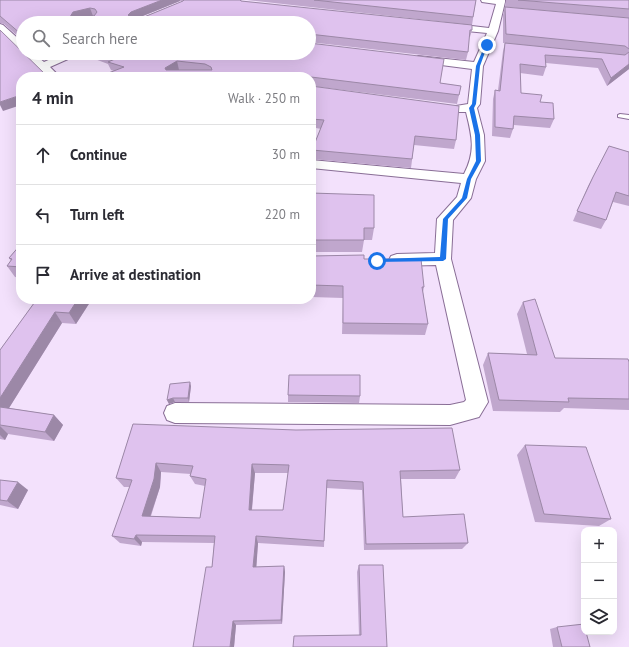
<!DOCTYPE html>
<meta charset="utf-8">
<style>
body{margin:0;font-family:"PT Sans",sans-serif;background:#f2f2f3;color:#2b2b33}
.controls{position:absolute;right:12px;bottom:12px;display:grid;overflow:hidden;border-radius:8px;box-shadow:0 4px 16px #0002}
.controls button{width:36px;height:36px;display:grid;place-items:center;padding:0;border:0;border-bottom:1px solid #e1e1e2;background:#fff;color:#2b2b33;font:20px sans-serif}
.stop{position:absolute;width:12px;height:12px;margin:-9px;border:3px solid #1a73e8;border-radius:50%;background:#fff}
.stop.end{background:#1a73e8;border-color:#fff;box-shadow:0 1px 4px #0008}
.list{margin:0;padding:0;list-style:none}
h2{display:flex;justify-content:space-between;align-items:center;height:52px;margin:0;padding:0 16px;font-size:17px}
h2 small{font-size:13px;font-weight:400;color:#7c7c81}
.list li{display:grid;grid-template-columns:26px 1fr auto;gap:12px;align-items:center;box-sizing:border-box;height:60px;padding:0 16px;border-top:1px solid #e1e1e2}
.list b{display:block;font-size:15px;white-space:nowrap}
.list em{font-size:13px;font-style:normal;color:#7c7c81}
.icon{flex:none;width:22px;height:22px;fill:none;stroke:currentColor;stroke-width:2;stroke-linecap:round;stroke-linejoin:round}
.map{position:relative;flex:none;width:629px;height:647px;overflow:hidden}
.search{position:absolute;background:#fff;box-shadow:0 4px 16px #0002;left:16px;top:16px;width:300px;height:44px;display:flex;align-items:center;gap:10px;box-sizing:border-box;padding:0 14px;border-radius:22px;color:#7c7c81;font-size:15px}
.panel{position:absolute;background:#fff;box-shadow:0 4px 16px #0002;left:16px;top:72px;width:300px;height:232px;border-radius:16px}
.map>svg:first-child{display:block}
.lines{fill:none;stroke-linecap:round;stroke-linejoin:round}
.service-casing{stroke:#896e96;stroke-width:2}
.minor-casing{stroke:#896e96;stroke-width:2}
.service{fill:#fff;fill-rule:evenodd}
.minor{fill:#fff;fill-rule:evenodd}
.wall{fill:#c0a7cd;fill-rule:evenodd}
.shaded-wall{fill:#9c88a7}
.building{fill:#dfc2ee;stroke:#9c88a7;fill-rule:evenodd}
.route{fill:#1a73e8}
</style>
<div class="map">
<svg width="629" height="647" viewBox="0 0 629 647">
<rect width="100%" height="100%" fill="#f3e1fc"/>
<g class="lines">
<defs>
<polygon id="service" points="620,114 629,115 629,119 618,117 618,115"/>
<g id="minor">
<path d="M481 0H505V2L498 31 483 66 480 104 477 108 484 135 485 161 476 179 471 198 453 220 451 259 488 402 479 417 450 425 175 423 167 420 164 413 167 406 175 403 450 405 464 402 466 400 436 265 397 266 391 264 389 260 391 256 397 254 435 253 437 219 457 197 461 183 311 168V160L464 174C476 151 472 136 466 112H456L454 109 456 106 468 104 472 69 418 62 413 59 418 56 474 62 487 33 446 29 441 26 446 23 489 28 496 4 482 2Z"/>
<polygon points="0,24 3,25 23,43 23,53 33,53 44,62 64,53 78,53 77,55 50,67 60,77 47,77 0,32"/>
</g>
</defs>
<use href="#service" class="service-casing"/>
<use href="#minor" class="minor-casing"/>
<use href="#service" class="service"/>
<use href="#minor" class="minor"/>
</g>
<g class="wall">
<path d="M0 0H242L241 1 472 30 470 37H469L468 52 466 60 309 42 23 23V48L21 44V39L4 24 0 23ZM180 1H183L144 17H140Z"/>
<polygon points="247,0 476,0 472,25"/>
<polygon points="506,0 629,0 629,18 505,7"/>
<polygon points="505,7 629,18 629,69 607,86 598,68 546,63 546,67 543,76 520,73 521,93 540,102 554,119 550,128 514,125 513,129 510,138 492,136 493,99 495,90 498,90 503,51 505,43 503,43 503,15"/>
<polygon points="35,53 54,53 41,58"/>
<polygon points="79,53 309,53 440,83 461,86 457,104 311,86 311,77 114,71 111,70 108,64"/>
<polygon points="311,86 456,140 454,149 414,145 411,168 312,159 312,150 321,129 311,127"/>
<polygon points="609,146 629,152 629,206 613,202 606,220 601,229 573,221 588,186"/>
<polygon points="311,193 374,228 372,240 364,240 362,252 311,252"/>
<polygon points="21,244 21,278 15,277 7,266 11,261 9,258"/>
<polygon points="311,256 364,259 424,287 423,292 428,324 425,335 342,334 343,298 311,297"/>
<polygon points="37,299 92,299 76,324 62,323 9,408 54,415 63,425 54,441 8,434 5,440 0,439 0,350"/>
<polygon points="523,302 555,358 629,362 629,410 564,408 560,412 493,411 483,365 488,353 527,354 517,314"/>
<polygon points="191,386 189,402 175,402 169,404 167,400"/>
<polygon points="288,395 360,396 359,403 288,402"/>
<path d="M133 424 460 470 455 479H401L403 517 468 543 462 549 364 550 362 490 326 488 324 547 258 543 256 567 284 566 285 572 282 624 236 625 234 647 212 567 214 543 142 542 141 546 120 543 112 536 130 487H124L116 478ZM161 472 191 474 190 476 195 484 205 486 200 518 151 516 160 487ZM255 473H288L283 510H252Z"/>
<polygon points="525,445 611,519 599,526 535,522 517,455"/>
<polygon points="0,480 28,490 18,509 0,505"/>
<polygon points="359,565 387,647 359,635 357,572"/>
<polygon points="557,627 590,647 553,647 550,629"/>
</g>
<g class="shaded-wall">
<polygon points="162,0 180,0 180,1 133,20 128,15 131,12"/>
<polygon points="90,8 93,16 76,20 70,17 73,12"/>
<polygon points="39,53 54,53 41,58"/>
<polygon points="177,61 179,70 167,77 165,68"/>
<polygon points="629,64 629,69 607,86 611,78"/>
<polygon points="21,95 21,105 3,111 0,105 0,102"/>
<polygon points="78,299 92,299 76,324 69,313"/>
<polygon points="55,312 62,323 4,416 0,412 0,398"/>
<polygon points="190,382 191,386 189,402 188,398"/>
<polygon points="173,398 175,402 169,404 167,400"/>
<polygon points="54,415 63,425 54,441 45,432"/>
<polygon points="0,426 8,434 5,440 0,435"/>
<polygon points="156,463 161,472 160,487 148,523 142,516"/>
<polygon points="252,464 255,473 251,518 249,510"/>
<polygon points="18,482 28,490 18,509 7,501"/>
<polygon points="136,535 142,542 141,546 134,539"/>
<polygon points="256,536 258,543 256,572 253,567"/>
<polygon points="284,566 285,572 282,624 281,620"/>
<polygon points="233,621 236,625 234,647 230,647"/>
</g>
<g class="building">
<path d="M0 0H162L131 12 128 15 130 17H144L183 1 184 0H240L241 1 472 25V30H470L468 52 309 34V23H23V44H21V34L0 16ZM90 8 95 9 97 12 94 16 70 17 73 12Z"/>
<polygon points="314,0 476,0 473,17"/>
<polygon points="518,0 629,0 629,9"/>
<polygon points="505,7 629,18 629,49 625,46 506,34"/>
<polygon points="0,30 48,77 21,77 21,95 0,102"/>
<path d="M309 43 444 59 440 83 461 86 459 95 311 77H98L124 67 108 62 115 59 98 53H309ZM177 61 205 64 211 67 212 70H166L165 68Z"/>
<polygon points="505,43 625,55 629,52 629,64 611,78 602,59 545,55 546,67 520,64 521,93 542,95 540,102 553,103 554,119 514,116 513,129 495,127 495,90 500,91"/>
<polygon points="311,86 459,106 456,140 415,136 412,159 312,150 324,120 311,119"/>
<polygon points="609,146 629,152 629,196 616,192 606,220 577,211 593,177"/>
<polygon points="311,193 374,195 374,228 364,228 364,240 311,240"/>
<polygon points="21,244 21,267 7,266 12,259 9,258"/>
<polygon points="364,255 364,259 421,259 424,287 422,287 428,324 343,323 343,286 311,285 311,256"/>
<polygon points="37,299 78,299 69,313 55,312 0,398 0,350"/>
<polygon points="535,299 555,358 628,359 629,362 629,399 568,398 569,402 499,400 488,353 537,355 523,302"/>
<polygon points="289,375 360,375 360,396 288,395"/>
<polygon points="190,382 188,398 173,398 167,400 170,384"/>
<polygon points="0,407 54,415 45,432 0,425"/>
<path d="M133 424 296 430 452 428 460 470 400 471 403 517 464 514 468 543 366 544 363 482 327 480 324 541 256 536 253 567 284 566 281 620 233 621 230 647H193L206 567H212L215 536 136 535 134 539 112 536 132 480 116 478ZM156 463 193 466 190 476 206 479 200 518 142 516 154 479ZM252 464 289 465 283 510H249Z"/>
<polygon points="525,445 586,447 611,519 544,514"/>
<polygon points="0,480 18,482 7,501 0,500"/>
<polygon points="359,565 383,565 387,647 293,647 294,636 361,635"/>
<polygon points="584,624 584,632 586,632 590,647 562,647 557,627"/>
</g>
<polygon class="route" points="488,44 480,66 476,104 474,108 480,135 481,161 471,179 467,198 448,219 446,259 443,261 375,262 375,259 377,259 440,257 443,219 462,198 467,179 476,161 475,135 469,108 472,104 476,66 485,45"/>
</svg>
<div class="controls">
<button>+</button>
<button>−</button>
<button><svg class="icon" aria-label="layers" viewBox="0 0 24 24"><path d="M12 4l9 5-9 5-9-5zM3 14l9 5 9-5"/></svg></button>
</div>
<div class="stop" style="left:377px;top:261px"></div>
<div class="stop end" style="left:487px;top:45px"></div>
<div class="search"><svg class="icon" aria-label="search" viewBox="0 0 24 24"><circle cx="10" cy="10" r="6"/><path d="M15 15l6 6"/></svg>Search here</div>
<section class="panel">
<h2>4 min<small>Walk · 250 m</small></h2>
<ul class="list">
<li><svg class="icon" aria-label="ahead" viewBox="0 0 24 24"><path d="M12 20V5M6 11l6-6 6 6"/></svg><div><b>Continue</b></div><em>30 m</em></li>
<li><svg class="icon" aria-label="left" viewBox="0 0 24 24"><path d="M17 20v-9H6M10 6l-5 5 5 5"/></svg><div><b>Turn left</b></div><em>220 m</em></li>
<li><svg class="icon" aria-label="arrive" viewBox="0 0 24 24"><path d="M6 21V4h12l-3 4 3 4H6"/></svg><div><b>Arrive at destination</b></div></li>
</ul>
</section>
</div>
